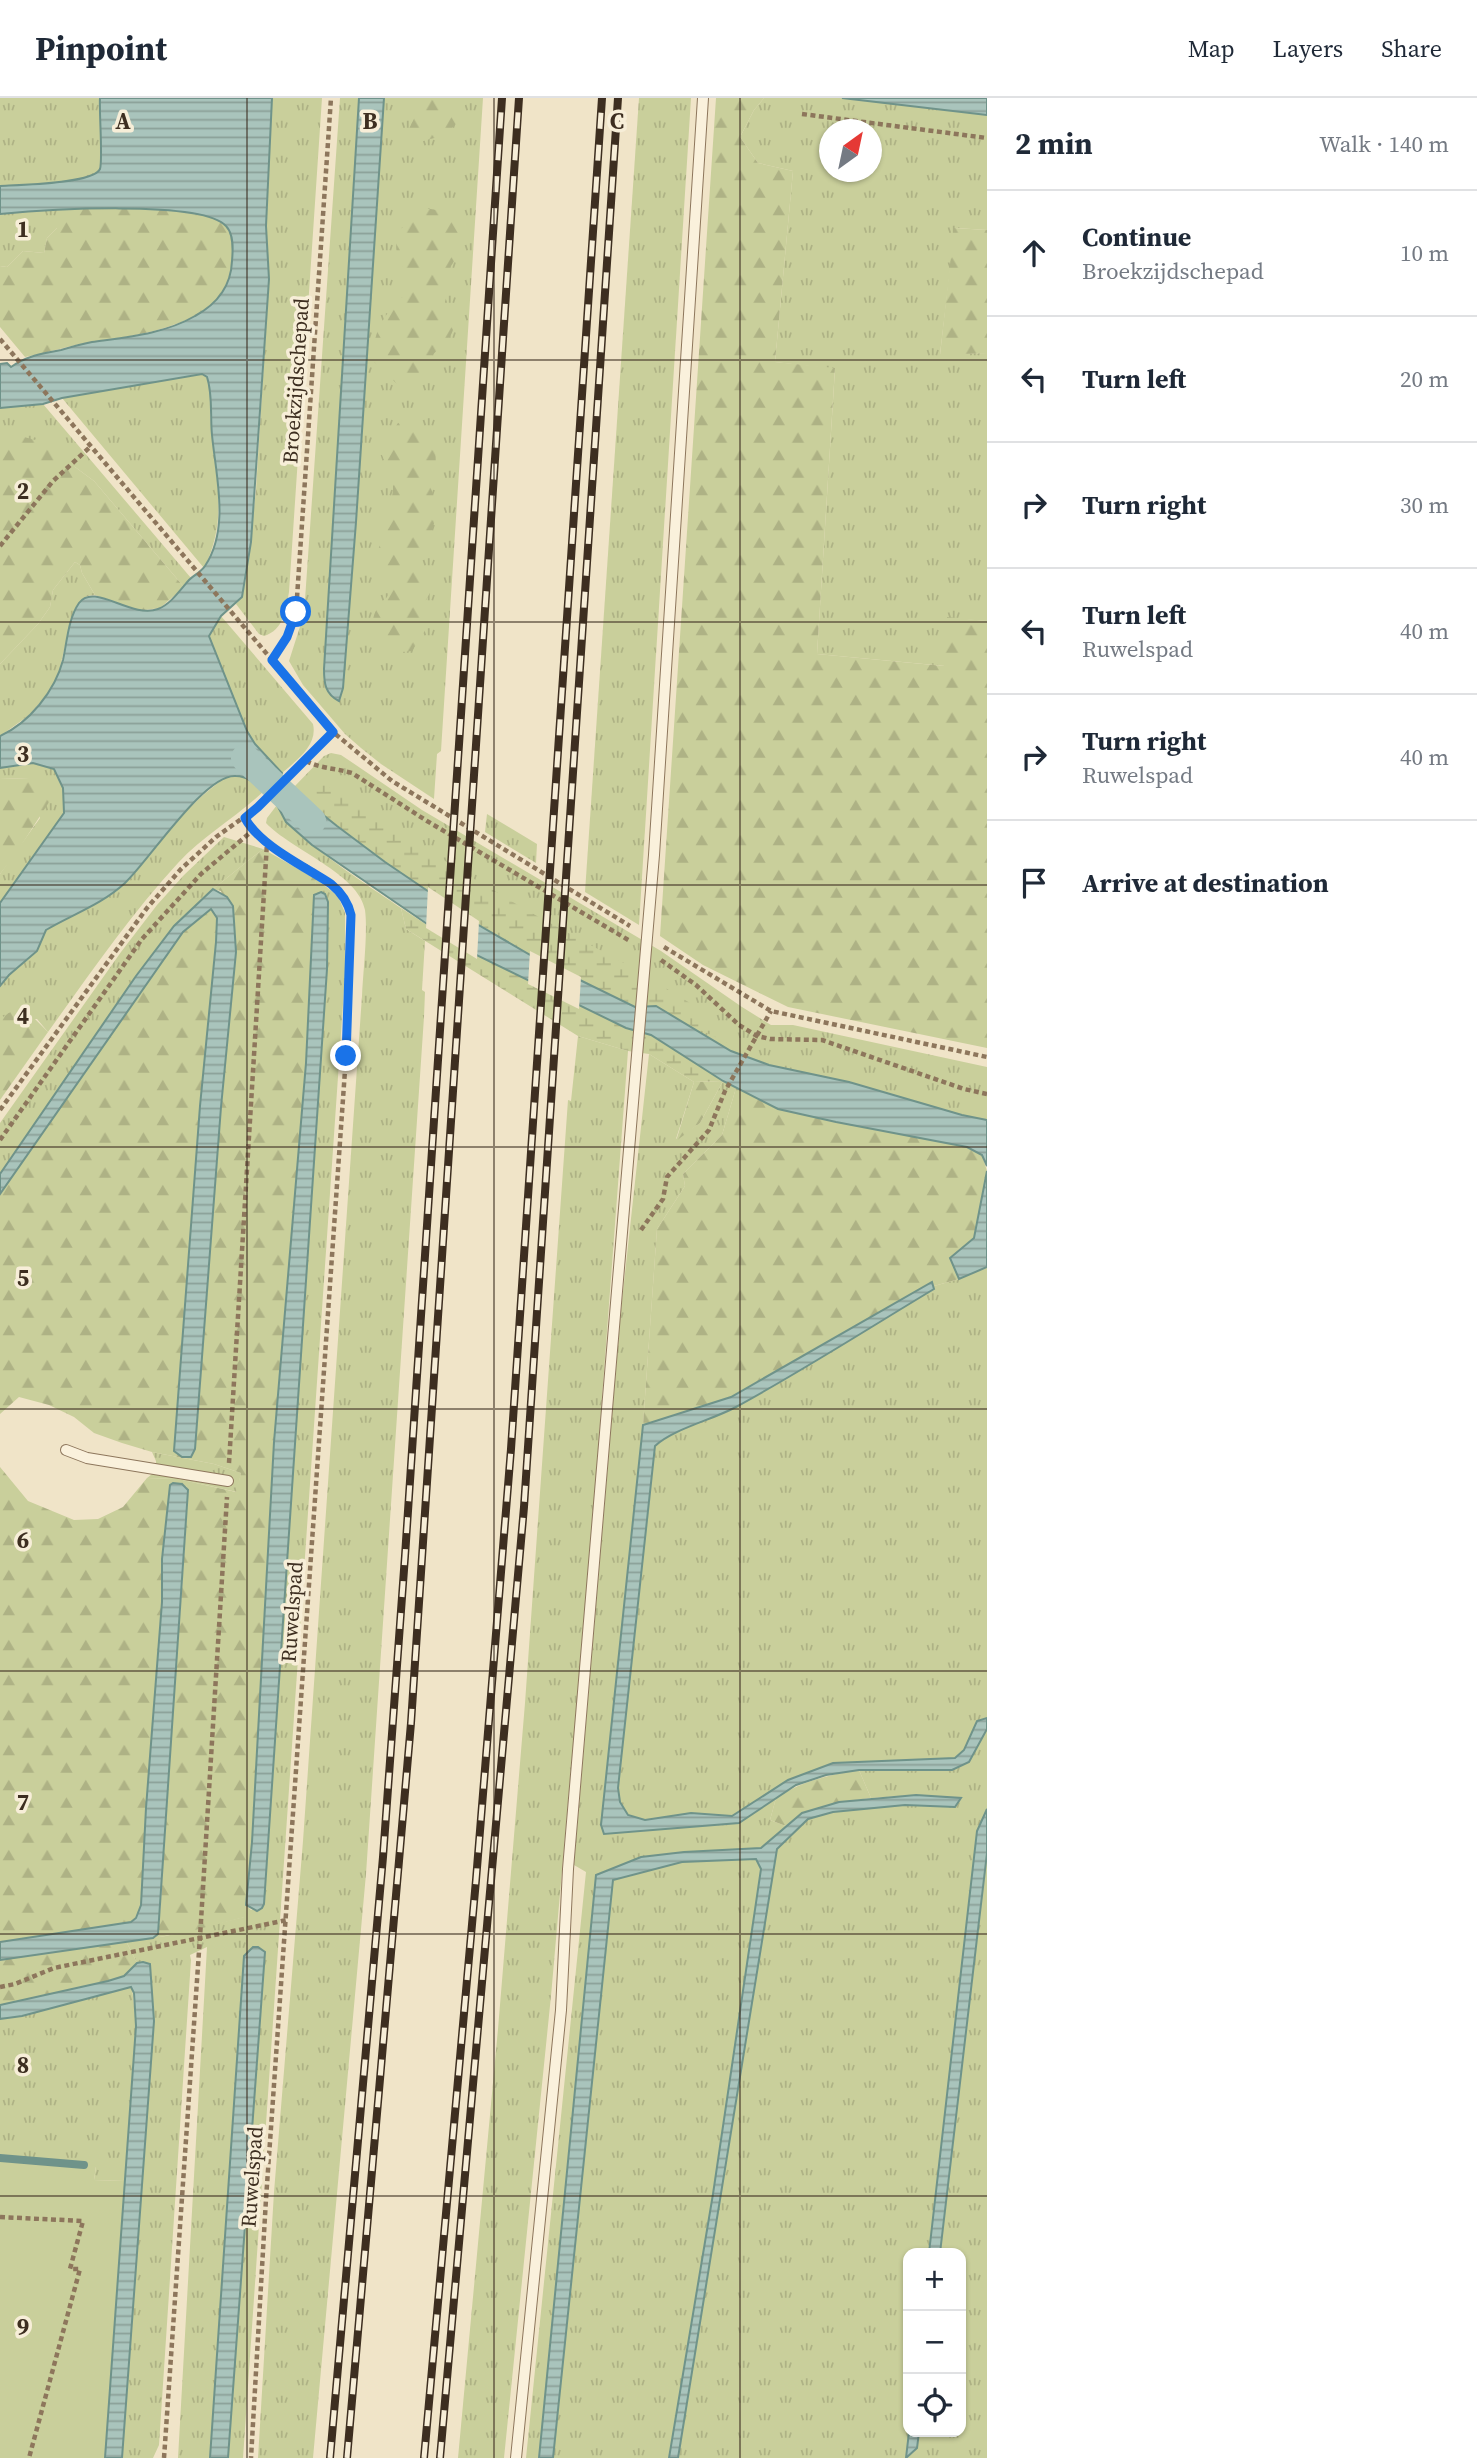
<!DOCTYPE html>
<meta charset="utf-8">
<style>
body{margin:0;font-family:"Source Serif 4",serif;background:#f6f6f7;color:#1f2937}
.controls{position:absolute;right:21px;bottom:21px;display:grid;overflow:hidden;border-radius:14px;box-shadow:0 2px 5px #0004}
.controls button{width:63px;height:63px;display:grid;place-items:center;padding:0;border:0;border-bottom:2px solid #e0e1e3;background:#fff;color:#1f2937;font:35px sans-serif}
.compass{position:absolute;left:819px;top:21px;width:63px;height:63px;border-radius:50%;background:#fff;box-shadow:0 2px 5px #0004;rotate:33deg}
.stop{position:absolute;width:21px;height:21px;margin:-16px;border:5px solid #1a73e8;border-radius:50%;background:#fff}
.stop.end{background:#1a73e8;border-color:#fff;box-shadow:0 2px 7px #0008}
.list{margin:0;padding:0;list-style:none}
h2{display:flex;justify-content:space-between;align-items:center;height:91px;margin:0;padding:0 28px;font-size:30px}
h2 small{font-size:23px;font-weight:400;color:#747a83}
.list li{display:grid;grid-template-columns:46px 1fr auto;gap:21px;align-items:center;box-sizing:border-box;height:126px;padding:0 28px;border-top:2px solid #e0e1e3}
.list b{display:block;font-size:26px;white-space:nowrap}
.list p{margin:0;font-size:23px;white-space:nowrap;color:#747a83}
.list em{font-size:23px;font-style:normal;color:#747a83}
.icon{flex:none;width:38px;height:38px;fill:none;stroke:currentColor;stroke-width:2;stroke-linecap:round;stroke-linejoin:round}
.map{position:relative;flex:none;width:987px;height:2360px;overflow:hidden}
header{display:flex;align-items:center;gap:42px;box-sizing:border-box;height:98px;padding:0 35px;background:#fff;border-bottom:2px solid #e0e1e3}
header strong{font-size:33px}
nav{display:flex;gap:38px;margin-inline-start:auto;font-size:24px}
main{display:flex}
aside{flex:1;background:#fff}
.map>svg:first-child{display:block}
.grass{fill:url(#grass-tufts);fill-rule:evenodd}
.forest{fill:url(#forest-firs)}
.wetland{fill:url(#wetland-marsh)}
.garden{fill:#c9cf9b}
.water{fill:url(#water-rules);stroke:#6f938a;stroke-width:2}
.pier{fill:#f0e4c8}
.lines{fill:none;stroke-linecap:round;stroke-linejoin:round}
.stream{stroke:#6f938a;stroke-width:8}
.canal{stroke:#a9c4bc;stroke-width:28}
.service-casing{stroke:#8d765c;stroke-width:12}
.path{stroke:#8d765c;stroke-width:4.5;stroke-dasharray:5 3.5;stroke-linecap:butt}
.service{stroke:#faf1dc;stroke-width:10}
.rail-casing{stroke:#3d2e20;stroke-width:8}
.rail{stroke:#f7eed8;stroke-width:5;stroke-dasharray:16;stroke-linecap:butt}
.route{stroke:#1a73e8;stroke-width:9}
.grid{fill:none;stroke:#3d2e20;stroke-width:2;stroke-opacity:0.55}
.labels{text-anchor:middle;stroke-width:7;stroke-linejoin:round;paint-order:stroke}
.street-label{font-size:21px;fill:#3d2e20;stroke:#f7eed8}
.grid-label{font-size:23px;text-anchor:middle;font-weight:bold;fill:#3d2e20;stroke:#f7eed8;stroke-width:7;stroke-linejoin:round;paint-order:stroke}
</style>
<header>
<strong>Pinpoint</strong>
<nav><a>Map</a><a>Layers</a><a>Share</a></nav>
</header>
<main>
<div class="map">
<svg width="987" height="2360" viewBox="0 0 987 2360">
<defs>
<pattern id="grass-tufts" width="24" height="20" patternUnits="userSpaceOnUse" patternTransform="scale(1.75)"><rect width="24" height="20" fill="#c9cf9b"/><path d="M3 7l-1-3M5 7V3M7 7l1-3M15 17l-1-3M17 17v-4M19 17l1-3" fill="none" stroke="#aeb285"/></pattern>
<pattern id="forest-firs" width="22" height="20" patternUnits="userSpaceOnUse" patternTransform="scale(1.75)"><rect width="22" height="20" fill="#c9cf9b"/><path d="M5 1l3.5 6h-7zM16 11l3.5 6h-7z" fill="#aeb285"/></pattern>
<pattern id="wetland-marsh" width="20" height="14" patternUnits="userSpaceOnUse" patternTransform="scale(1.75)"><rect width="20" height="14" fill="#c9cf9b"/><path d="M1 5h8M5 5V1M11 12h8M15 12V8" fill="none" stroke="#aeb285"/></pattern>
<pattern id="water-rules" width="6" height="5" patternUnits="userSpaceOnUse" patternTransform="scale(1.75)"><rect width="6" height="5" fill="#a9c4bc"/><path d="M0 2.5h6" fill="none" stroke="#8ba098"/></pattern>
</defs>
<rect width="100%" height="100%" fill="#f0e4c8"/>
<g class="grass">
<path d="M0 0H100C99 13 103 62 100 71 93 86 17 87 0 88Z"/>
<path d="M272 0H322L289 494C286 511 284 532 264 538L259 536 236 506 242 499 246 481 256 392 269 181 266 128Z"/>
<polygon points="340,0 483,0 441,653 437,656 434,701 381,666 361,650 345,636 303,587 289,563 304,516"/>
<polygon points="639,0 691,0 639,827 585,794"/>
<path d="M764 0H842L987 17V132L955 130 940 256 987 255V523L948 520 945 568 817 556 835 271 775 264 793 73 758 65 740 39 754 12ZM830 32H872V74H830Z"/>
<polygon points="57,111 57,130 47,140 44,155 23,153 7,169 0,168 0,116"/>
<path d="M202 275 207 279C212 295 209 311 211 327 215 379 229 420 204 470L62 300Z"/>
<polygon points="43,306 191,480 184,489 94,383 75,369 24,339 0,339 0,310"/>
<polygon points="75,464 80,467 82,475 95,497 87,498 67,539 57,582 46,598 28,618 0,638 0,566 38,526 50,509 53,492"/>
<path d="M221 518 313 626C318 647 297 662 282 675L255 646 247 633 209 538Z"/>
<polygon points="331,655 341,657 350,663 422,712 661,853 742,909 771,927 793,927 987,969 987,1022 962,1017 849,984 769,967 731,953 656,908 635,909 539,862 385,764 307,704 294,689 324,658"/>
<polygon points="33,665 54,671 63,690 64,715 0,805 0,776 40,720 29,680 0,681 0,670"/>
<path d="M235 677 248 681 264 693C237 719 204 737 178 765 130 817 89 877 48 934L37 921H0V888L9 877 37 853 46 832 125 785 177 722 202 698 224 680Z"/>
<path d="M277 707C289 738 371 789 401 810L406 831 425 843 422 892 425 894 424 919 366 1776 313 2360H258L274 2094 303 1743 362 898C363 874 368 834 365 812 359 776 290 751 266 725L267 720Z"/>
<polygon points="487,716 537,746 536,765 485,734"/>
<polygon points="224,739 263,751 213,791 174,828 0,1076 0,1025 121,854 157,807 184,777"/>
<polygon points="316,781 338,798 345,815 345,877 243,2360 228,2360 265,1854 258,1849 244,1859 210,2360 178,2360 207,1849 190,1857 191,1862 159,2347 153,2360 122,2360 154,1923 152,1902 143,1864 137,1865 126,1843 166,1838 244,1819 246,1807 251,1812 264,1806 327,871 328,804 325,796 314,797"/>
<polygon points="578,938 628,953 593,1420 551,1898 504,2360 458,2360 498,1931 525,1605 568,1002 571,1003"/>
<polygon points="649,956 694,984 676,1041 700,1025 723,983 736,990 722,1037 683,1076 685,1088 657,1131 643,1327 601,1727 605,1736 739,1725 776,1700 770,1722 786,1728 761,1750 684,1754 641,1759 596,1777 539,2360 526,2360 586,1774 574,1767 621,1212"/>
<path d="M987 1169V1620L977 1623 964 1652 955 1660 832 1665 788 1682 732 1718 691 1715 645 1722 628 1717 620 1704 618 1690 655 1348C673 1331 712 1322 736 1309 803 1272 868 1230 934 1191V1188L959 1181Z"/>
<polygon points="152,1354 214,1366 241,1375 237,1394 178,1381 147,1380 156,1373 156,1363"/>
<polygon points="987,1631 987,1711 977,1733 929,2155 908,2155 909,2334 906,2360 678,2360 777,1751 808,1721 833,1714 905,1707 955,1709 916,1697 871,1700 859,1672 952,1672"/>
<polygon points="987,1755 987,2360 906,2360 917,2349 919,2334 961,2334 961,2155 940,2155"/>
<polygon points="757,1761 761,1771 713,2096 669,2360 553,2360 613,1782 682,1764"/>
<polygon points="132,1889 136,1928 125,2083 94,2082 96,2069 0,2060 0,1921 22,1918"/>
</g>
<g class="forest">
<path d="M412 0H460L465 5C465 16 453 32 443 37 437 40 428 41 421 44L414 40 409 31C415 19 420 12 412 0Z"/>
<polygon points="716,0 764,0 754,12 740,39 758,65 793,73 775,264 835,270 817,556 944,568 947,519 987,523 987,950 788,909 703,867 660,838"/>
<path d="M421 110C467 112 471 143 446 175L450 187 444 207C465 234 447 240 431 259 424 268 417 278 410 286L398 287 373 263C372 246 377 230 387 216 399 200 406 202 410 180 387 150 394 133 421 110Z"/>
<path d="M57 111C89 111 213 104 229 131 234 141 234 156 232 167 228 192 214 209 191 220 160 234 127 239 93 244 70 247 47 255 25 259L0 229V168L7 169 23 153 44 155 47 140 57 130Z"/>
<polygon points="954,130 987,132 987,255 940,257"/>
<path d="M413 323 435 342 436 370 426 378 425 384C432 389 433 395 434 404 439 432 425 442 416 467L431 481 430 495 422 510 426 531 412 553C392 555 389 555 373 542 370 504 381 514 395 486L377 472 375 459 380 447C368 421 394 412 393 389 393 378 384 363 380 352L398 325Z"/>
<polygon points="0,339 24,339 54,347 75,369 94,383 184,489 160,510 136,513 95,497 82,475 80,467 75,464 53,492 50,509 38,526 0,566"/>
<polygon points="29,680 47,683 51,701 15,757 0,776 0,681"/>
<path d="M263 751 316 781 306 965 274 1344 252 1744 245 1819 187 1834 153 1840 158 1836C163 1791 163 1747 166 1702 173 1599 183 1496 188 1392L186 1388 162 1461V1504L146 1710 141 1806 136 1820 131 1824 0 1844V1369L28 1403 74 1422 98 1421 123 1409 147 1380 178 1381 236 1394 241 1375 214 1366 152 1354 122 1345 94 1335 74 1319 49 1307 19 1299 0 1316V1096L183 834 211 810 217 819 216 844 200 1008 174 1352 182 1359 195 1351 221 1009 236 854 221 793 213 791Z"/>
<polygon points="15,911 27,913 48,934 0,1002 0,921"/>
<polygon points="723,983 700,1025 676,1043 694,984"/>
<polygon points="736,990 778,1011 836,1024 967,1049 982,1057 987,1073 974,1140 950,1160 959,1181 934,1188 932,1184 731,1299 643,1327 657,1131 685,1088 683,1076 722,1037"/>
<path d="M859 1672 871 1700C839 1704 811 1707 786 1728L770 1722 776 1700C802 1683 828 1677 859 1672Z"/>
<polygon points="126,1843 137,1865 124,1878 108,1883 0,1907 0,1862"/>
</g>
<g class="wetland">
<polygon points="316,683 344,696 427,752 526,812 633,870 690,905 728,945 656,911 631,906 515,853 424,795 307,704 300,695"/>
<polygon points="401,810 462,850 626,929 651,937 723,983 694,984 649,956 628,953 578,938 406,831"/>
</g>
<polygon class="garden" points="0,2060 96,2068 94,2082 125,2083 105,2360 0,2360"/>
<g class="water">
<path d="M100 0H272L266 128 269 181 251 444 242 499 221 518 209 538 247 633 255 646 282 675 264 693C256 686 247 678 236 678 205 675 148 764 125 785 101 807 73 816 46 832L37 853 9 877 0 888V805L64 715 63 690 54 671 33 665 0 670V638C29 625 55 593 63 562 67 544 68 521 79 505 94 484 131 521 158 511 171 506 180 492 189 482 194 477 201 474 205 468 230 430 216 379 212 337 210 318 213 297 207 279L202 276 62 300 43 306 0 310V266L7 265 11 269C28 257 42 256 61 252 71 249 82 246 92 244 127 239 164 236 195 218 217 206 231 188 232 163 233 152 234 136 226 128 202 101 40 112 0 116V88C17 87 93 86 100 71 103 62 99 13 100 0Z"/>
<path d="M359 0H384L356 424 343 590 339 603C325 596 324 585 324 571Z"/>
<polygon points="842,0 987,0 987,17"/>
<polygon points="294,689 307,704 337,728 385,764 475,825 539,862 635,909 656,908 731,953 769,967 849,984 962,1017 987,1022 987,1068 982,1057 967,1049 836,1024 778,1011 723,983 651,937 626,930 462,850 312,747 286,724 277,707"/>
<polygon points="213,791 227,799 233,808 236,854 221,1009 195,1351 191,1359 182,1359 174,1353 200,1008 216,844 217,820 211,811 183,834 0,1096 0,1076 136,878 174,828"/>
<polygon points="321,794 325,796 328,804 327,871 264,1806 262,1810 257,1813 246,1807 252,1744 274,1344 306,965 314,797"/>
<polygon points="987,1073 987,1169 959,1181 950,1160 974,1140"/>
<path d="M932 1184 934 1191C869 1230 804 1272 736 1309 712 1322 673 1331 655 1348L618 1690 620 1704 628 1717 645 1722 691 1715 732 1718 788 1682 833 1665 955 1660 964 1652 977 1623 987 1620V1631L969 1664 952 1672H859L826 1677 796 1687 739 1725 604 1736 601 1727 643 1327 731 1299Z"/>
<polygon points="173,1385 182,1386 188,1392 158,1836 153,1840 0,1862 0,1844 131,1824 136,1820 141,1807 146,1710 162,1504 162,1461 170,1387"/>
<polygon points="916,1697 961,1700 955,1709 905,1707 833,1714 808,1721 777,1751 678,2360 669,2360 713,2096 761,1771 756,1761 682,1764 613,1782 553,2360 539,2360 596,1777 641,1759 684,1754 761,1750 802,1715 839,1704"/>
<polygon points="987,1711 987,1755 940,2155 929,2155 977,1733"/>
<polygon points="253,1849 258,1849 265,1854 228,2360 210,2360 244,1858"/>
<polygon points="143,1864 150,1866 154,1923 122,2360 105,2360 136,1928 134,1895 131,1889 22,1918 0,1921 0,1907 108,1883 124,1878 137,1865"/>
<polygon points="909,2334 919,2334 917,2350 906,2360"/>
</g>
<g class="pier">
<polygon points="428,789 479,823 477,861 426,830"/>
<polygon points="530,853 581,879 579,911 528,886"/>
</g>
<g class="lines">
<polyline class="stream" points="0,2060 84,2067"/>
<polyline class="canal" points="245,660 312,723"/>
<defs>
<g id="service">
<polyline points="66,1352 87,1360 228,1383"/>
<polyline points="516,2360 561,1912 568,1771 654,757 703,0"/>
</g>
</defs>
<use href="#service" class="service-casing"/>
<g class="path">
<polyline points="802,16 987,40"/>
<polyline points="0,241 333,634 392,683 630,828"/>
<polyline points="0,448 53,383 90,349"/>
<polyline points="273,562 287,539 296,514 331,0"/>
<path d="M306 663C322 671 335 670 352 675L427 723 630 843"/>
<path d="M245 720C268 762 340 769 351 817L346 958 266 2101 251 2360"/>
<polyline points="664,849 771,913 987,959"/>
<polyline points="661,862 696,887 739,927 757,938 770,941 822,942 964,991 987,996"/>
<polyline points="0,1012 147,810 181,771 216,739 258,709 333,634"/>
<polyline points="0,1042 142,841 201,776 252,733"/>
<polyline points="641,1132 663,1101 667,1079 709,1032 725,993 771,913"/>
<polyline points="229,1365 267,745"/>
<polyline points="0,1889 15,1886 54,1870 287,1822"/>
<polyline points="0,2119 83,2123 70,2171 80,2171 29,2360"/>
<polyline points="164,2360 200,1839 227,1399"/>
</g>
<use href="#service" class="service"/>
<defs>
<g id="rail">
<polyline points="330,2360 383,1759 405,1458 502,0"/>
<polyline points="347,2360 411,1625 519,0"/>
<polyline points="424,2360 476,1782 511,1351 602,0"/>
<polyline points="440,2360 524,1409 618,0"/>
</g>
</defs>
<use href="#rail" class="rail-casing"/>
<use href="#rail" class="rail"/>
</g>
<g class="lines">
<path class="route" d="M296 514 287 539 272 562 333 634 258 709 245 720C260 748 304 768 331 786 342 795 348 804 351 817L346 958"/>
</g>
<path class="grid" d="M247 0V2360M494 0V2360M740 0V2360M0 262H987M0 524H987M0 787H987M0 1049H987M0 1311H987M0 1573H987M0 1836H987M0 2098H987"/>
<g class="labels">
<g class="street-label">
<text transform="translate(296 283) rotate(-86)" y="7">Broekzijdschepad</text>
<text transform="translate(292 1514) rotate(-86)" y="7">Ruwelspad</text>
<text transform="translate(252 2079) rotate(-86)" y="7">Ruwelspad</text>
</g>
</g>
<g class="grid-label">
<text x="123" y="31">A</text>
<text x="370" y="31">B</text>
<text x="617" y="31">C</text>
<text x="23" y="139">1</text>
<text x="23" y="401">2</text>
<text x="23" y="664">3</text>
<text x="23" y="926">4</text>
<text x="23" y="1188">5</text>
<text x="23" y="1450">6</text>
<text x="23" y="1712">7</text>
<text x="23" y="1975">8</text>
<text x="23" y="2237">9</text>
</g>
</svg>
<div class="controls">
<button>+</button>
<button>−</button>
<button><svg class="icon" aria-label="locate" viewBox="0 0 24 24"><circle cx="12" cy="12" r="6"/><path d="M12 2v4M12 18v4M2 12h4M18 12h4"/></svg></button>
</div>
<svg class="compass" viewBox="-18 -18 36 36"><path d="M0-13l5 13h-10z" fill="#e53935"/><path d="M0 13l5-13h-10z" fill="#747a83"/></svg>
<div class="stop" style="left:296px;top:514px"></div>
<div class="stop end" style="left:346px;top:958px"></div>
</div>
<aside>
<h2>2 min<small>Walk · 140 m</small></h2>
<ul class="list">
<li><svg class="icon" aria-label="ahead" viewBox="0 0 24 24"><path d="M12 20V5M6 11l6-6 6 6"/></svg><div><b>Continue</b><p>Broekzijdschepad</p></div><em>10 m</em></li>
<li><svg class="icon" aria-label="left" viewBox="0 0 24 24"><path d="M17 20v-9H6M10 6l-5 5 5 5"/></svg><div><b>Turn left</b></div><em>20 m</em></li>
<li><svg class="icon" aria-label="right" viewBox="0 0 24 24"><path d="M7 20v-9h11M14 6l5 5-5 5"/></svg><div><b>Turn right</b></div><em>30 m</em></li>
<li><svg class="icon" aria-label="left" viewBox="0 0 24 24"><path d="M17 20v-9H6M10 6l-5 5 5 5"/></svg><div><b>Turn left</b><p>Ruwelspad</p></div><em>40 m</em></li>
<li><svg class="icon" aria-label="right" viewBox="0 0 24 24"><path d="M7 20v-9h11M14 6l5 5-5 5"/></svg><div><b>Turn right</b><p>Ruwelspad</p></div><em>40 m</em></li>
<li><svg class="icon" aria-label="arrive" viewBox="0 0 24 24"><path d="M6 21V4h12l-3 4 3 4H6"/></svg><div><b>Arrive at destination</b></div></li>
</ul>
</aside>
</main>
